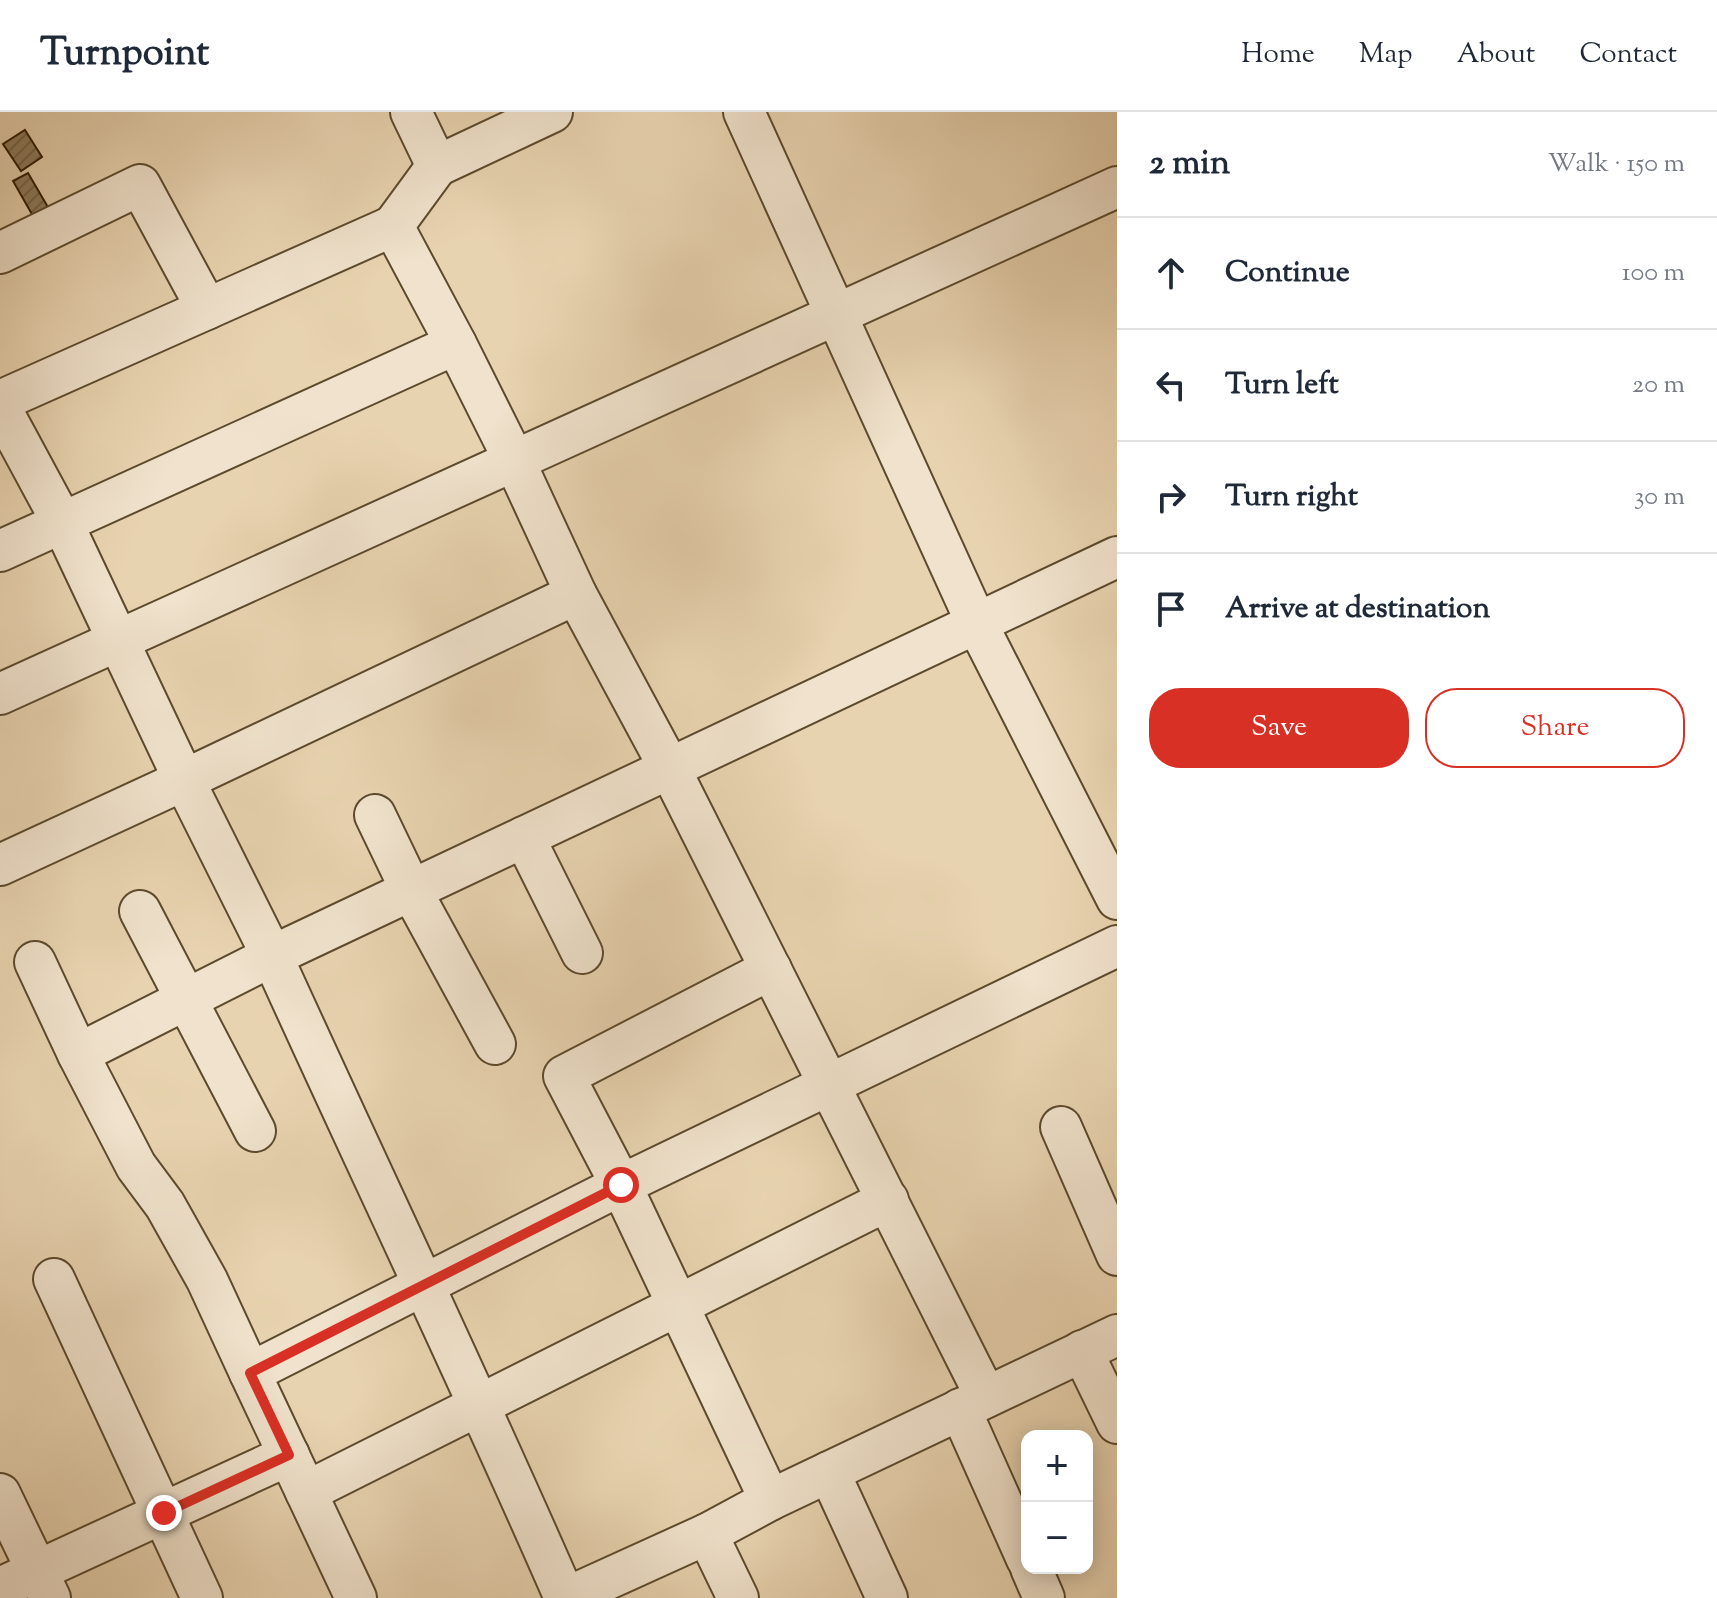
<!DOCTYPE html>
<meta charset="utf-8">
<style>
body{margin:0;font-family:"Sorts Mill Goudy",serif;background:#f2f2f3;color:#1f2937}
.controls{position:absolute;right:24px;bottom:24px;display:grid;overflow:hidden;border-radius:16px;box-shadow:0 4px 20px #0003}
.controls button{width:72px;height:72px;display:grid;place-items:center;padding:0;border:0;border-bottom:2px solid #e0e1e3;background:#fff;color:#1f2937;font:40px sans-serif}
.stop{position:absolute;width:24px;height:24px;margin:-18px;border:6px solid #d93025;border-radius:50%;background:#fff}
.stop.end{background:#d93025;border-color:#fff;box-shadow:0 2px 8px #0008}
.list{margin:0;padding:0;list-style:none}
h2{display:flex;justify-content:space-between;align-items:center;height:104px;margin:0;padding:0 32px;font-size:34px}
h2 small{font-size:26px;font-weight:400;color:#747a83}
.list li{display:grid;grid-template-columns:52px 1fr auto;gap:24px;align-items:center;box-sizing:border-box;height:112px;padding:0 32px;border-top:2px solid #e0e1e3}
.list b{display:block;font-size:30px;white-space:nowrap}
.list em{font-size:26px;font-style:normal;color:#747a83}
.actions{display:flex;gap:16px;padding:24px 32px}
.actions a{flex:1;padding:18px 0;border:2px solid #d93025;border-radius:32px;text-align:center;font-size:28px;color:#d93025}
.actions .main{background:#d93025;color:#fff}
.icon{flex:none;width:44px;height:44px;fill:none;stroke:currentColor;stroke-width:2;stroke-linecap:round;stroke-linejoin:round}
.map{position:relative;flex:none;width:1117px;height:1486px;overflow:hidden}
header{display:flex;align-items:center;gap:48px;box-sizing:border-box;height:112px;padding:0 40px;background:#fff;border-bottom:2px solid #e0e1e3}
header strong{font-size:38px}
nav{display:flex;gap:44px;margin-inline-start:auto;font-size:28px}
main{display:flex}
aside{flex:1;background:#fff}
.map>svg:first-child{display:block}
.building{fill:url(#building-hatch);stroke:#2d1c01;stroke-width:2}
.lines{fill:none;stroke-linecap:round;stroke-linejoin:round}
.minor-casing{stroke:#5c4a2d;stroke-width:44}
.minor{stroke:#f0e2cc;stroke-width:40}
.route{stroke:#d93025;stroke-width:10}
</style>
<header>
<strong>Turnpoint</strong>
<nav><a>Home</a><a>Map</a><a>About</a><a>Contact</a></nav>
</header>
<main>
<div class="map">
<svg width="1117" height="1486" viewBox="0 0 1117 1486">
<defs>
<pattern id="building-hatch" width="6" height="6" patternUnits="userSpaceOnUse" patternTransform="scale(2)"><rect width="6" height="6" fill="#8e7b5c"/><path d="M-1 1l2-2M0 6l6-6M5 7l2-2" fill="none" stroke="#74644a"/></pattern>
</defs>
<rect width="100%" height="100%" fill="#e8d3b0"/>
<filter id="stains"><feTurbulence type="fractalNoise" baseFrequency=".0025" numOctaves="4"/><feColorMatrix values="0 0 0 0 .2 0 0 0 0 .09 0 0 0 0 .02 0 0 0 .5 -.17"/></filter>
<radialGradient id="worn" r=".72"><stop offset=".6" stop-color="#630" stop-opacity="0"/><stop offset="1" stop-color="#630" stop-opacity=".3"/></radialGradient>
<g class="building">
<polygon points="25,18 42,45 21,59 3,32"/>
<polygon points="28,61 56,109 41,118 13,69"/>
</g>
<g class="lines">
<defs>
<g id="minor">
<polyline points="411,0 437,54 552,0"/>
<polyline points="744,0 976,510 1117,787"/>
<polyline points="393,114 437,54"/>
<polyline points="0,141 140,73 207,197"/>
<polyline points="0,289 393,114 456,232 514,348 576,482 669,655 986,1285"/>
<polyline points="0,295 62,410 184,668 576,482"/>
<polyline points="0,439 456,232"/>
<polyline points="0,582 1117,75"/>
<polyline points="375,703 411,778 495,932"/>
<polyline points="524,725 582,841"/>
<polyline points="0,753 184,668 272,844 1117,445"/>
<polyline points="140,799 255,1019"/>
<polyline points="35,850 78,942 136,1054 165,1093 207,1168 250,1261"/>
<path d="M78 942 272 844C369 1058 471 1270 565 1486"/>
<polyline points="1061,1015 1117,1143"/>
<polyline points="54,1167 202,1486"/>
<polyline points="1082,1239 1117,1311"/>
<polyline points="960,1297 1027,1447"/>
<polyline points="829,1360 887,1486"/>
<polyline points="306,1380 888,1088"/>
<polyline points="0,1382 50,1486"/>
<polyline points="770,1388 621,1073 564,964 771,857"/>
<polyline points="707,1422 738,1486"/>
<polyline points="1031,1456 1044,1486"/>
<polyline points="0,1476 289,1343"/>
<polyline points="356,1486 250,1261 621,1073 1117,834"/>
<polyline points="566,1486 707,1422 770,1388 1117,1223"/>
</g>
</defs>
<use href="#minor" class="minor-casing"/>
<use href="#minor" class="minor"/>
</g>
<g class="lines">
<polyline class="route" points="164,1401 289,1343 250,1261 621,1073"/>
</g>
<rect width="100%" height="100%" filter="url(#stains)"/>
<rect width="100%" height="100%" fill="url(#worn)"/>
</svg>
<div class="controls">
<button>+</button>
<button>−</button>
</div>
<div class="stop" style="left:621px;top:1073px"></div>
<div class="stop end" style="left:164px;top:1401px"></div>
</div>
<aside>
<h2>2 min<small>Walk · 150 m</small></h2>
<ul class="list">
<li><svg class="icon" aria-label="ahead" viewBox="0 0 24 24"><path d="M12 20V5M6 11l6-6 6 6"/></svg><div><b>Continue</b></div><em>100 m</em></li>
<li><svg class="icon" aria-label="left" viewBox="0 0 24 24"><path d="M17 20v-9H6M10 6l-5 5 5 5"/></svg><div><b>Turn left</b></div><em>20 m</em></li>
<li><svg class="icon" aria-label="right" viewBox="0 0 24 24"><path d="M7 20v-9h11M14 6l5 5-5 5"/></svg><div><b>Turn right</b></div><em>30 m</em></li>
<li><svg class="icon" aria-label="arrive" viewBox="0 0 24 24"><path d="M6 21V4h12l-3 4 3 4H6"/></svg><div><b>Arrive at destination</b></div></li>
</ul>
<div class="actions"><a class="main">Save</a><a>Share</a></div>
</aside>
</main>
